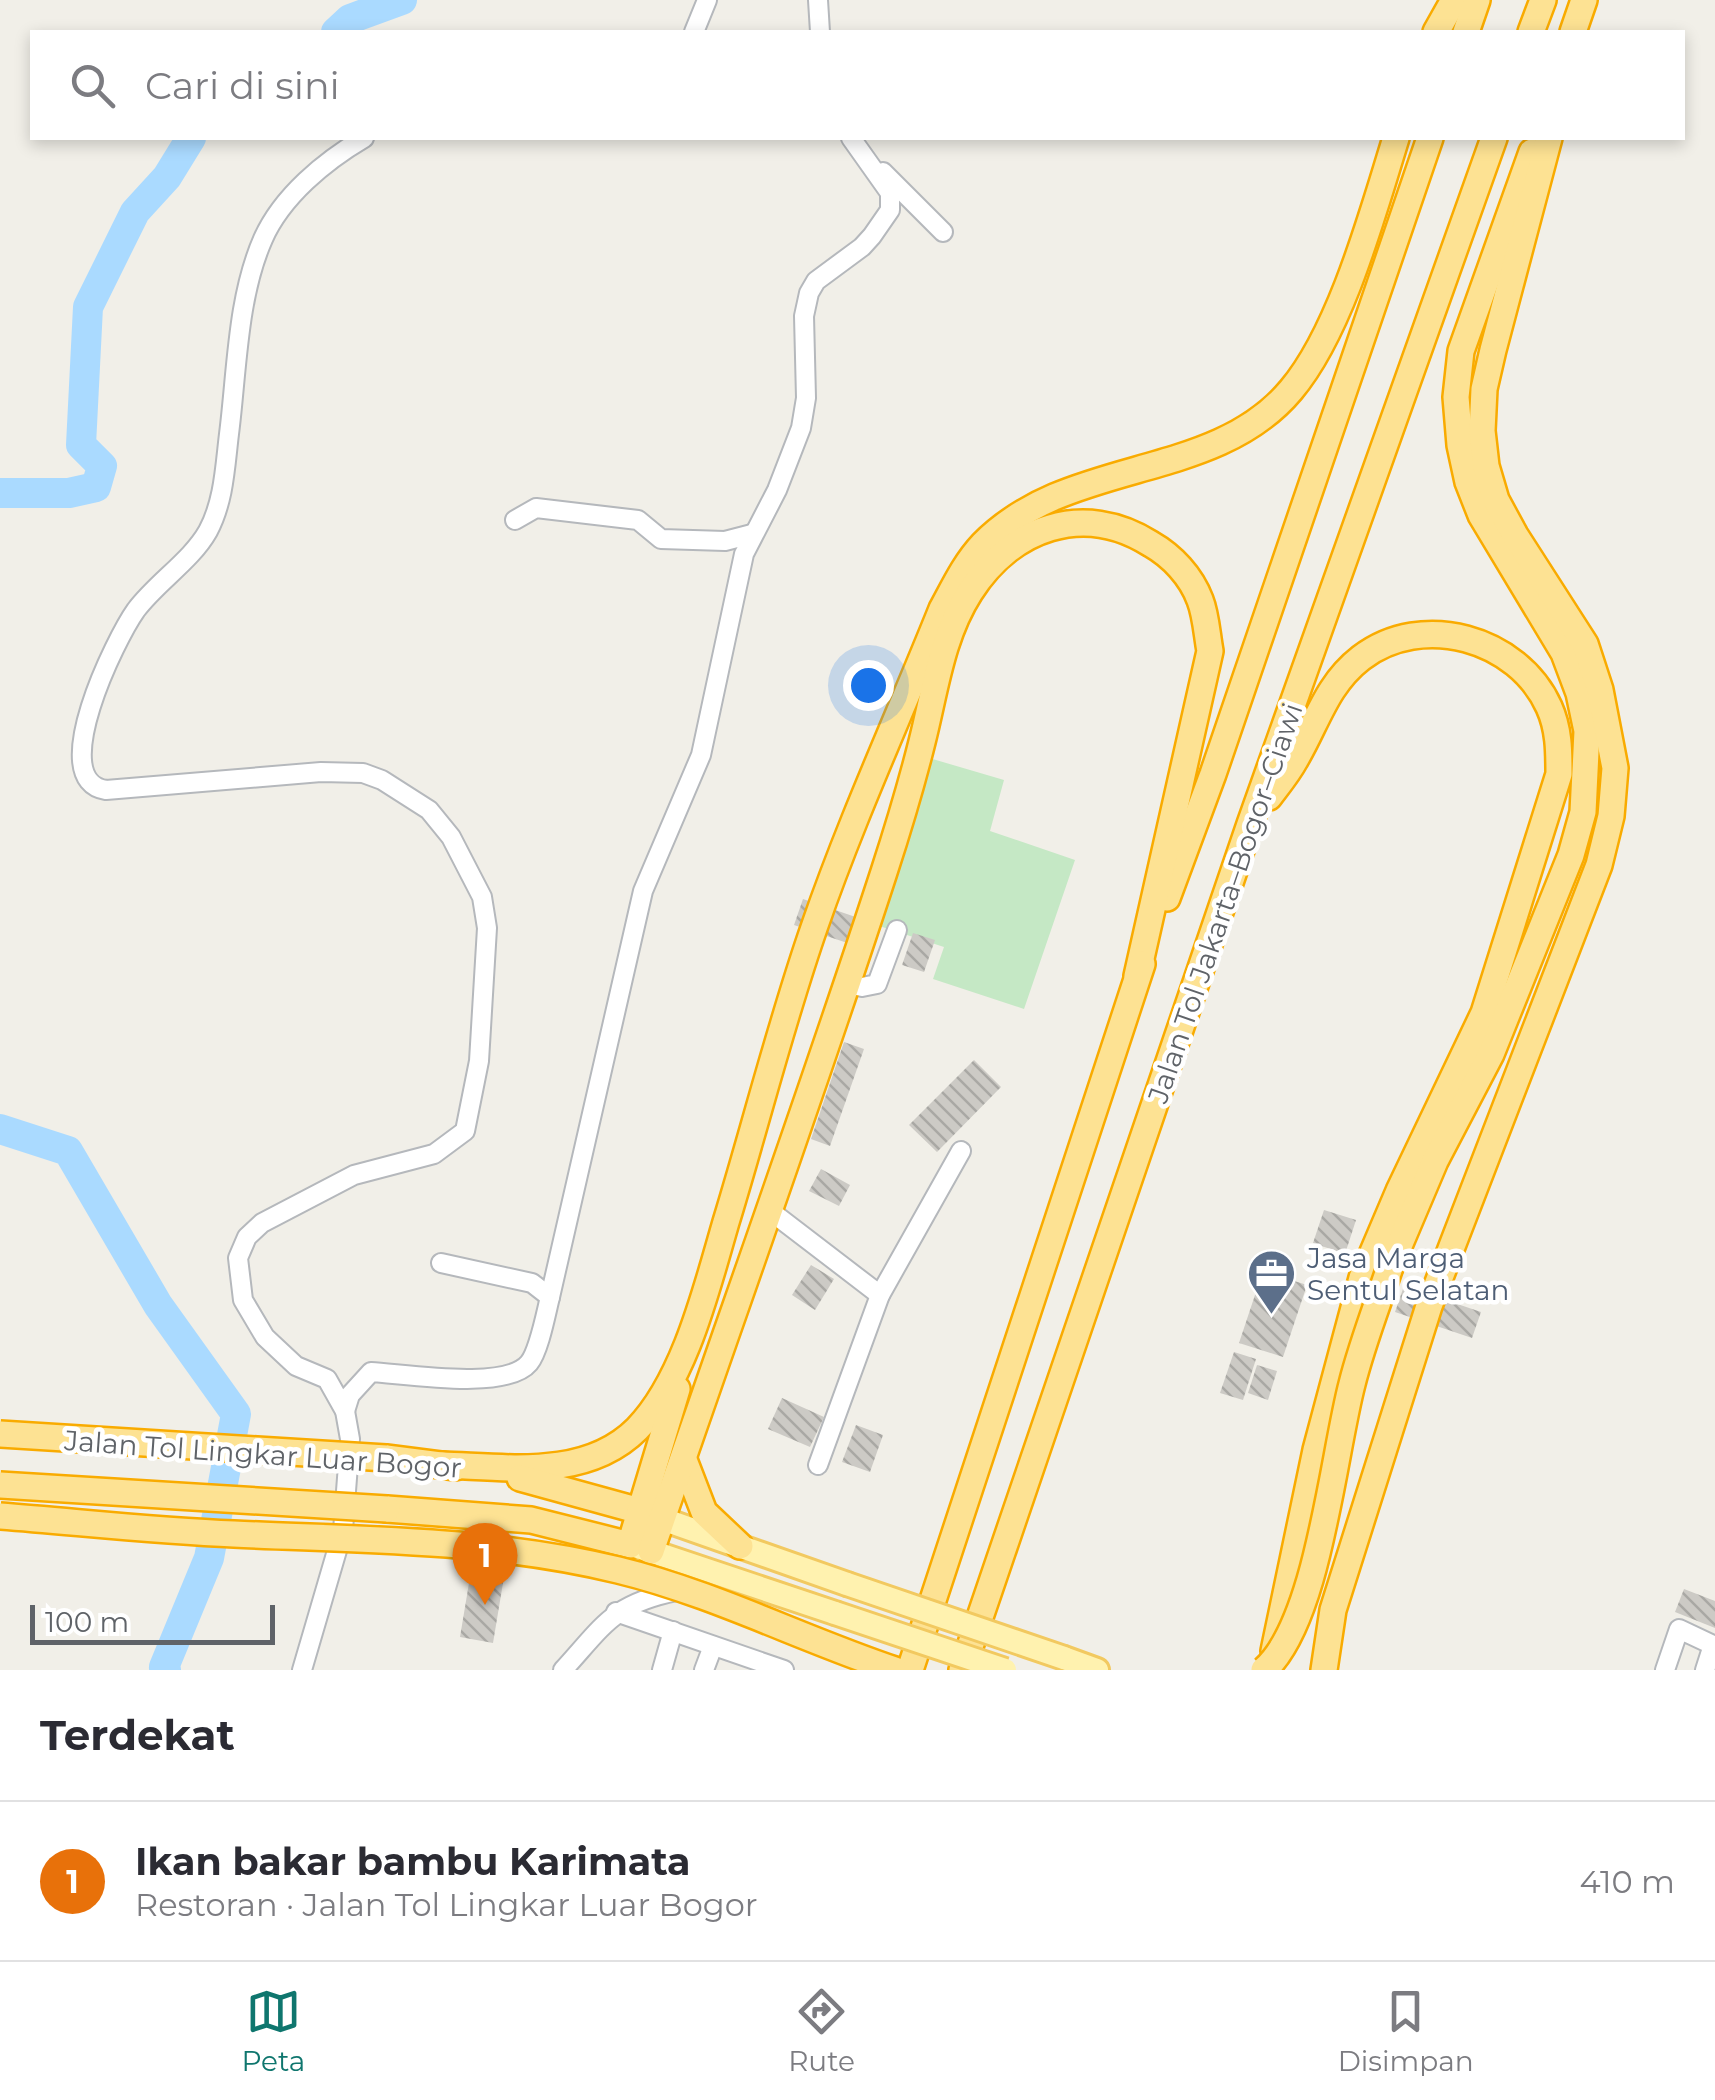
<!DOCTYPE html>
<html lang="id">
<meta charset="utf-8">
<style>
body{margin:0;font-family:Montserrat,sans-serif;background:#f7f7f7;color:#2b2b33}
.scale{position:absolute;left:30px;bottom:25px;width:245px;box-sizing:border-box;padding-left:10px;border:5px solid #5f6368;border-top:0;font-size:28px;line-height:35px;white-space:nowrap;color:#5f6368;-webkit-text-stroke:8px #fff;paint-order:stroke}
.you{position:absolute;left:868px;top:685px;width:35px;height:35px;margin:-25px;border:8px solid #fff;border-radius:50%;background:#1a73e8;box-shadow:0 0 0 15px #1a73e833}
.badge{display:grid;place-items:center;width:65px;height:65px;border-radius:50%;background:#0f766e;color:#fff;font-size:32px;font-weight:700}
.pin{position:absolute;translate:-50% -82px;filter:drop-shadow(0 2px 5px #0008)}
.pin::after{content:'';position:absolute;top:52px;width:35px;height:30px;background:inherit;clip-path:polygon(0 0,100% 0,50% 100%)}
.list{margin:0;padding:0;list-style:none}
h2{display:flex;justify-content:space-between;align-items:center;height:130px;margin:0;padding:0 40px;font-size:42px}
h2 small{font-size:32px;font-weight:400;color:#7c7c81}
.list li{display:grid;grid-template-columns:65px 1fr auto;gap:30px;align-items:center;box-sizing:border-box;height:160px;padding:0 40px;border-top:2px solid #e1e1e2}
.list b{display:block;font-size:38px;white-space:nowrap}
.list p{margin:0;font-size:32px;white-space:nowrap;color:#7c7c81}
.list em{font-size:32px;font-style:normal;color:#7c7c81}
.icon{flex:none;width:55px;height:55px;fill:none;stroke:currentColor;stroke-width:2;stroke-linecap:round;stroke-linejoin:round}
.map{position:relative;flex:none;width:1715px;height:1670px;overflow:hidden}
.search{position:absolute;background:#fff;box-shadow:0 5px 15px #0003;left:30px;right:30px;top:30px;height:110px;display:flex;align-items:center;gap:25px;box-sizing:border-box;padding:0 35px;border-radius:0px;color:#7c7c81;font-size:38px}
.sheet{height:290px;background:#fff}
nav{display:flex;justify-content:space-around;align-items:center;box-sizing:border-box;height:140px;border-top:2px solid #e1e1e2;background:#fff;font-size:28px;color:#7c7c81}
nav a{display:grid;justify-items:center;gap:5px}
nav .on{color:#0f766e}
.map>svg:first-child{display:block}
.green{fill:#c5e8c5}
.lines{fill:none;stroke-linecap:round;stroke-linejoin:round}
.river{stroke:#aadaff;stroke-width:30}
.building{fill:url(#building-back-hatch)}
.minor-casing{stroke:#b5b8bc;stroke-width:22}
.major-casing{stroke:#f2c960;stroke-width:28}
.highway-casing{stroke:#f9ab00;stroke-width:30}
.minor{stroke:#fff;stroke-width:18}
.major{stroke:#fff2af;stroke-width:22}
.highway{stroke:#fde293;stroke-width:25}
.major-bridge-casing{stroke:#f2c960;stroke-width:28;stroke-linecap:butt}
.highway-bridge-casing{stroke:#f9ab00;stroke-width:30;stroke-linecap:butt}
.major-bridge{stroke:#fff2af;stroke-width:22}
.highway-bridge{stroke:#fde293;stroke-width:25}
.labels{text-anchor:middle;stroke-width:9;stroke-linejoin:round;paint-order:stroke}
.street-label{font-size:28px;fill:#5f6368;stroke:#fff}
.service-label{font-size:28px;fill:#4e5e75;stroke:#fff;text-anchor:start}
</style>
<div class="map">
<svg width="1715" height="1670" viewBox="0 0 1715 1670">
<defs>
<pattern id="building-back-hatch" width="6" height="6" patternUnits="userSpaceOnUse" patternTransform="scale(2.5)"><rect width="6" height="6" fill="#cccac5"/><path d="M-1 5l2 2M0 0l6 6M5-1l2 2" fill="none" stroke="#a9a8a4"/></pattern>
</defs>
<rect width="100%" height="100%" fill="#f1efe8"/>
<polygon class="green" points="919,755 1004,780 990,831 1075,860 1024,1009 933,979 944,947 867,922"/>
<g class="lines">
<g class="river">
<polyline points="336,32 350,19 402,0"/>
<polyline points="0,493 69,493 96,487 102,466 81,445 88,307 135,212 167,177 191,138"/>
<polyline points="0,1129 68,1151 158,1305 236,1414 209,1558 164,1667 166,1670"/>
</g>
</g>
<g class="building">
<polygon points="803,899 879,925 871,951 794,925"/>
<polygon points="913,933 935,940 924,972 902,965"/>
<polygon points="844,1042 864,1049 830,1146 811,1139"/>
<polygon points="974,1060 1001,1087 937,1152 909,1125"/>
<polygon points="821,1169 850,1185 839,1206 809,1191"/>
<polygon points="1324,1210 1356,1220 1345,1254 1313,1243"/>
<polygon points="811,1265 834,1279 815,1310 792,1295"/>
<polygon points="1263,1271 1307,1285 1283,1357 1239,1343"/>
<polygon points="1404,1286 1481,1312 1472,1338 1395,1312"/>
<polygon points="1234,1352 1256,1359 1243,1400 1220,1393"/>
<polygon points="1257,1365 1277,1371 1268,1400 1248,1393"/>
<polygon points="782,1398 824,1417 810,1447 768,1429"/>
<polygon points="856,1425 883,1435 870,1472 842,1462"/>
<polygon points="472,1565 505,1571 493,1643 460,1637"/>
<polygon points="1684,1589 1715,1601 1715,1628 1675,1612"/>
</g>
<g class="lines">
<defs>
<g id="minor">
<polyline points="818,0 820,32"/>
<polyline points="694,32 707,0"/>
<polyline points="883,172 943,232"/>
<polyline points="515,520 536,508 638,520 661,539 725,541 752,534"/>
<polyline points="846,984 862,987 877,984 897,930"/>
<polyline points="769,1210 880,1295"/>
<polyline points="441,1263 532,1283 550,1297"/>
<path d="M345 1411 350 1395 371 1372C406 1374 506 1391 529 1363 539 1351 546 1313 550 1297L643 891 701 755 744 554 777 490 801 428 806 398 804 316 809 293 816 281 862 247 872 236 890 210V193L851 138"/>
<polyline points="818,1465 880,1295 961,1151"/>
<polyline points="616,1612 784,1670"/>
<path d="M302 1670 343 1530 350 1439 345 1411 327 1379 296 1366 265 1337 243 1300 238 1258 247 1237 262 1223 354 1175 434 1154 465 1131 479 1061 487 928 482 897 451 837 429 810 382 780 363 773 321 772 106 790C45 781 116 638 136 610 157 582 191 561 208 531 224 501 225 467 229 434 237 371 237 298 263 239 282 196 325 161 364 138"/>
<path d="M563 1670C605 1624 613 1604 677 1591L680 1586"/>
<polyline points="662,1670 673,1631"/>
<polyline points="704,1670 713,1646"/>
<polyline points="1665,1670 1679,1629 1713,1645 1705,1670"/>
</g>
<g id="major">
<polyline points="648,1514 847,1584"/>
<polyline points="635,1546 835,1613"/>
<polyline points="1064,1658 1097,1670"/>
</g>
<g id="highway">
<polyline points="1436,32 1454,0"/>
<polyline points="1466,32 1477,0"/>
<polyline points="1531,32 1543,0"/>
<polyline points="1573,32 1584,0"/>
<path d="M1269 797C1278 785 1288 773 1295 760 1317 723 1326 685 1361 658 1422 611 1518 638 1549 707 1559 729 1559 751 1559 774L1484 1013 1399 1191 1362 1278 1316 1450 1274 1651"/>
<polyline points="1167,898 1213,774 1430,138"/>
<polyline points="1390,1267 1435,1161 1491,1054 1571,855 1583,812 1587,731 1579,693 1564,653 1481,515 1468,482 1460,445 1456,397 1461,351 1532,152"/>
<polyline points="386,1458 456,1467"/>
<polyline points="684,1460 704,1512 740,1546"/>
<path d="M442 1465C507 1467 586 1480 637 1429 685 1380 707 1287 726 1222 756 1124 781 1022 815 925 852 818 900 714 942 609 954 587 965 563 983 544 1070 456 1213 483 1291 390 1341 331 1373 212 1396 138"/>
<polyline points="520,1478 640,1511"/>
<polyline points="387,1509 531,1520 630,1545 677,1389"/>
<path d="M651 1551C728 1325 810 1100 884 872 898 829 911 786 922 742 935 691 941 637 970 592 1011 528 1083 501 1151 544 1172 556 1191 576 1200 600 1206 615 1207 635 1210 651L1137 976"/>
<polyline points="910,1670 1142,964"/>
<polyline points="962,1670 1250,824 1494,138"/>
<polyline points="1324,1670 1333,1610 1429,1306 1599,865 1611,816 1615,768 1600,690 1585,644 1515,535 1496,500 1486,466 1482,431 1484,389 1493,350 1549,138"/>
</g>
</defs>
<use href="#minor" class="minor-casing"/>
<use href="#major" class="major-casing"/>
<use href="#highway" class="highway-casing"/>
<use href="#minor" class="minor"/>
<use href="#major" class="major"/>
<use href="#highway" class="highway"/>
<defs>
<g id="major-bridge">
<polyline points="847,1584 1064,1658"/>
<polyline points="835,1613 1005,1670"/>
</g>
<g id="highway-bridge">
<polyline points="0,1434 386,1458"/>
<polyline points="0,1485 387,1509"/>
<path d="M0 1516C78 1522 156 1531 234 1534 363 1540 491 1539 618 1570 713 1593 802 1639 895 1670"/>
<path d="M1264 1670C1318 1623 1333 1456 1352 1384 1362 1344 1377 1306 1390 1267"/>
</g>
</defs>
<use href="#major-bridge" class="major-bridge-casing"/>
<use href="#highway-bridge" class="highway-bridge-casing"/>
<use href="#major-bridge" class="major-bridge"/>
<use href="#highway-bridge" class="highway-bridge"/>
</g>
<defs>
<symbol id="office-pin" viewBox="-11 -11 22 30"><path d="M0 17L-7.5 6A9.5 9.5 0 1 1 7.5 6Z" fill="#5c6f8a" stroke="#fff"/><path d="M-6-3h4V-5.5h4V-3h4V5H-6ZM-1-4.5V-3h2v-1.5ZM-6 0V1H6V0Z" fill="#fff"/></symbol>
</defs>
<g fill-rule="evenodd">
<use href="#office-pin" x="1244" y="1246" width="55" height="75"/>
</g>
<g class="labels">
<g class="street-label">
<text transform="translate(1225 903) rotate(-71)" y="10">Jalan Tol Jakarta–Bogor–Ciawi</text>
<text transform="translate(263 1454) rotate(4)" y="10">Jalan Tol Lingkar Luar Bogor</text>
</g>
<g class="service-label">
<text x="1307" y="1268">Jasa Marga<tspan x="1307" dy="32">Sentul Selatan</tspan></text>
</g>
</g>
</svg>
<div class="scale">100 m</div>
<div class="you"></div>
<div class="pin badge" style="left:485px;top:1605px;background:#e8710a">1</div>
<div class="search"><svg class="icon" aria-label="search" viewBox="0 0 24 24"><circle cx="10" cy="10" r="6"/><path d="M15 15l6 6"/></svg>Cari di sini</div>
</div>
<section class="sheet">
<h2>Terdekat<small></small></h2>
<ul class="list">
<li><span class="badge" style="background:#e8710a">1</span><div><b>Ikan bakar bambu Karimata</b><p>Restoran · Jalan Tol Lingkar Luar Bogor</p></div><em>410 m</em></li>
</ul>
</section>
<nav>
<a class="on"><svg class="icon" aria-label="map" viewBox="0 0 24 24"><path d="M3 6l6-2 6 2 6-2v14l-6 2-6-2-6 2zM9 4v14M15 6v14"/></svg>Peta</a>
<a><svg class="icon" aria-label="directions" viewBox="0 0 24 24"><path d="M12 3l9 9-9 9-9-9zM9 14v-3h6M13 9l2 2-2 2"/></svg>Rute</a>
<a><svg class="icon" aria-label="saved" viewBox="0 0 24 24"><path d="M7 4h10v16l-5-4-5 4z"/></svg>Disimpan</a>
</nav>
